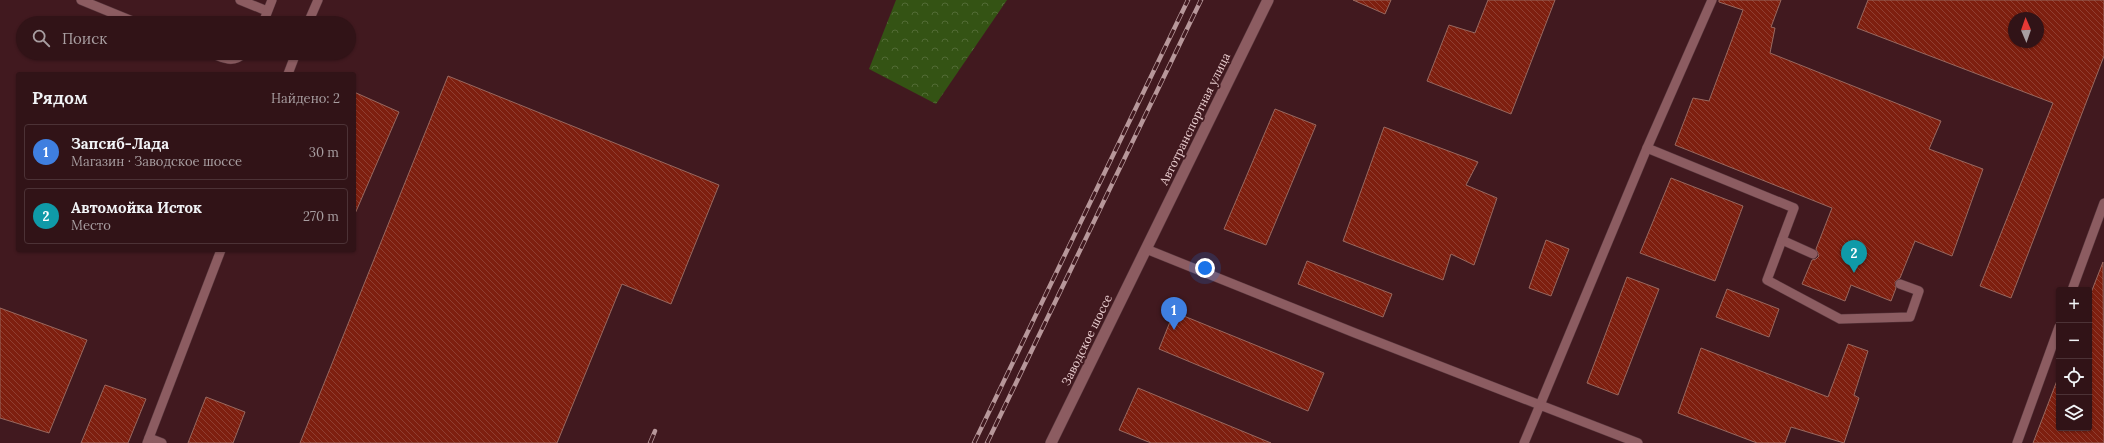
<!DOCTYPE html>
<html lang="ru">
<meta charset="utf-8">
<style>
body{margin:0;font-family:Lora,serif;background:#3d2024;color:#f1f3f6}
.controls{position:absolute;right:12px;bottom:12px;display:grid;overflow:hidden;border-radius:4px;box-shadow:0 1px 3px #0004}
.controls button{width:36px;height:36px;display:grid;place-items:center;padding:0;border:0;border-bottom:1px solid #4c3236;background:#311317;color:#f1f3f6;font:20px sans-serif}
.compass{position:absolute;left:2008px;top:12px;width:36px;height:36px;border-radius:50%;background:#311317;box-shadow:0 1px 3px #0004;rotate:358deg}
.you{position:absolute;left:1205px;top:268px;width:14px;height:14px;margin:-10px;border:3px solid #fff;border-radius:50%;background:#1a73e8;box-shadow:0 0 0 6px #1a73e833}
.badge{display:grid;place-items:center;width:26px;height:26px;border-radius:50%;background:#53cdc9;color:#fff;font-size:13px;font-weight:700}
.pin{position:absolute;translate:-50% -33px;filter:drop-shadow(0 1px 2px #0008)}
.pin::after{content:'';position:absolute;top:21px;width:14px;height:12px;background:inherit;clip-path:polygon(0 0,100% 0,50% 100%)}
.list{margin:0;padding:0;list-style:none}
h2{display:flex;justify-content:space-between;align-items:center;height:52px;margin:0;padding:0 16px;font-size:17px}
h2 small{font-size:13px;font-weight:400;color:#a89ea1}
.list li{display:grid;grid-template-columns:26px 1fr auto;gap:12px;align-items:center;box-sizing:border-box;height:56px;margin:0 8px 8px;padding:0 8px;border:1px solid #4c3236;border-radius:4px}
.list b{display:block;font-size:15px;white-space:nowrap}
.list p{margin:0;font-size:13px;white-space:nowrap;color:#a89ea1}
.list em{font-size:13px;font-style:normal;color:#a89ea1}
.icon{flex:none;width:22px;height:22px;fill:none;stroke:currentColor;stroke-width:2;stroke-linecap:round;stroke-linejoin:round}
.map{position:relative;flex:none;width:2104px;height:443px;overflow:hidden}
.search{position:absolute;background:#311317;box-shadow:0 1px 3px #0004;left:16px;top:16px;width:340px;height:44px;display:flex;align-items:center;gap:10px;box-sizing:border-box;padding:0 14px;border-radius:22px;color:#a89ea1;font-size:15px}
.panel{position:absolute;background:#311317;box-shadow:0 1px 3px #0004;left:16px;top:72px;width:340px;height:180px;border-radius:4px}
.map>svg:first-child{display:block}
.forest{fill:url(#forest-crowns)}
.building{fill:url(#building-back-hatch);stroke:#98685f;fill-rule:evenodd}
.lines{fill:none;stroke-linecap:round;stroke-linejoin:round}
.service-casing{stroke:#58373d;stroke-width:10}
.secondary-casing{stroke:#58373d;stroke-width:12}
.service{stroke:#8c5c61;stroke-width:9}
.secondary{stroke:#8c5c61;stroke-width:11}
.rail-casing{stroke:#b7979a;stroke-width:4.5}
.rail{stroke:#41191f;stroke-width:3;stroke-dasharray:9;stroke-linecap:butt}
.labels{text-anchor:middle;stroke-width:3.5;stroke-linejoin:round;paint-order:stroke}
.street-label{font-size:12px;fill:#eaced0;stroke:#41191f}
</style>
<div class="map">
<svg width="2104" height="443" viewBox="0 0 2104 443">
<defs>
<pattern id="forest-crowns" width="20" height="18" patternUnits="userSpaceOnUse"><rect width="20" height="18" fill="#345314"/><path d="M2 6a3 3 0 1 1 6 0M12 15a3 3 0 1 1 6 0" fill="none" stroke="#526b35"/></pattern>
<pattern id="building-back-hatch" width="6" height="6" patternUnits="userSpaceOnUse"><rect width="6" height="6" fill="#7e1f0f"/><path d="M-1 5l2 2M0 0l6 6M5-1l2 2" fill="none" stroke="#903e31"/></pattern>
</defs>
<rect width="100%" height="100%" fill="#41191f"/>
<polygon class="forest" points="896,0 1007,0 936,104 869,69"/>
<g class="building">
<polygon points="1353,0 1391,0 1385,14"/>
<polygon points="1488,0 1555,0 1511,114 1427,81 1449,25 1475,33"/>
<polygon points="1719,0 1781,0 1771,27 1775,28 1770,53 1941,121 1929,149 1983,169 1952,256 1915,241 1900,278 1895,282 1896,288 1891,301 1851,285 1845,301 1802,284 1812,260 1816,259 1819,256 1816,249 1832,208 1675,145 1693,98 1709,101 1743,10 1719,2"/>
<path d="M1868 0H2104V56L2011 298 1980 286 2053 103 1857 28ZM2014 18H2038V42H2014Z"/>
<polygon points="448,76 719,185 671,304 622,284 557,443 300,443"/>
<polygon points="354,92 399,112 354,216"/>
<polygon points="1275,109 1316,125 1266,245 1224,229"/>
<polygon points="1384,127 1478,162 1466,185 1497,198 1474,265 1451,254 1443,280 1343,241"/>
<polygon points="1671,178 1743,206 1715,281 1640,253"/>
<polygon points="1546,240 1569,249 1551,296 1529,288"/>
<polygon points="1307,261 1392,294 1383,317 1298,284"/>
<polygon points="2103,262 2104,443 2033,443 2058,378 2059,428 2089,428 2089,298"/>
<polygon points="1627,277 1659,289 1618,395 1587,383"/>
<polygon points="1727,289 1779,309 1769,337 1716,317"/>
<polygon points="0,308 87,340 49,433 0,418"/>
<polygon points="1174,312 1324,373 1308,411 1159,349"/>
<polygon points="1848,344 1868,351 1854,395 1859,398 1844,443 1791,427 1785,443 1757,443 1678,413 1701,348 1828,397"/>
<polygon points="105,385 146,399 128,443 81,443"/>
<polygon points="1138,388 1271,443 1151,443 1119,430"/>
<polygon points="206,397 245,412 233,443 188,443"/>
</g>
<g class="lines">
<defs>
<g id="service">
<polyline points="81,0 137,23"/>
<polyline points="240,0 267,11"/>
<polyline points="263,23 272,0"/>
<polyline points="308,23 318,0"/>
<path d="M211 53C222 58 234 64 244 53"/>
<polyline points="288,74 296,53"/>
<polyline points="1647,148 1794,208 1767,280 1840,319 1910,317 1919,291 1900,284"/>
<polyline points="1782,240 1813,254"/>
<polyline points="1146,249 1355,333 1540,405 1647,148 1712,0"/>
<polyline points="2072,290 2104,203"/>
<polyline points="149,438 162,443"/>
<polyline points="147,443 221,250"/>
<polyline points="1524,443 1540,405 1638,443"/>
<polyline points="2017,443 2059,327"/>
</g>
<polyline id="secondary" points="1051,443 1268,0"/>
</defs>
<use href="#service" class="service-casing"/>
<use href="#secondary" class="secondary-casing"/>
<use href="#service" class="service"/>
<use href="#secondary" class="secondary"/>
<defs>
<g id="rail">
<polyline points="650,443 655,431"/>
<polyline points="974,443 1188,0"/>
<polyline points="987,443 1201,0"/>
</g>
</defs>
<use href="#rail" class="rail-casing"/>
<use href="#rail" class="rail"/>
</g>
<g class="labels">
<g class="street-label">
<text transform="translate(1195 119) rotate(-64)" y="4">Автотранспортная улица</text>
<text transform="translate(1087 340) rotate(-64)" y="4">Заводское шоссе</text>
</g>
</g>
</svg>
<div class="controls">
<button>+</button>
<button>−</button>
<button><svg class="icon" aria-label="locate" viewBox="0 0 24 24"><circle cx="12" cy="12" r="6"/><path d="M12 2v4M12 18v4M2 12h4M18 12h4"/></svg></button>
<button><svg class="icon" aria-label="layers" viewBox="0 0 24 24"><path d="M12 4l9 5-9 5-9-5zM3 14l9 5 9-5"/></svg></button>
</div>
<svg class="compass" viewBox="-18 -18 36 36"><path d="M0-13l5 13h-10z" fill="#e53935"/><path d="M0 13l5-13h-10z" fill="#a89ea1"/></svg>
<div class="you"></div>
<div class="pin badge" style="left:1174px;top:330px;background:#3f7fe0">1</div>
<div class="pin badge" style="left:1854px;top:273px;background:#0f9aa8">2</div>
<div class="search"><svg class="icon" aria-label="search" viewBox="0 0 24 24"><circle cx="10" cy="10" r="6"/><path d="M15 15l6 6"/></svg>Поиск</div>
<section class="panel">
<h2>Рядом<small>Найдено: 2</small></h2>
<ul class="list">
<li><span class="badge" style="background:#3f7fe0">1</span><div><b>Запсиб-Лада</b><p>Магазин · Заводское шоссе</p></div><em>30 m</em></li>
<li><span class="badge" style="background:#0f9aa8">2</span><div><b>Автомойка Исток</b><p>Место</p></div><em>270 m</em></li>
</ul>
</section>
</div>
